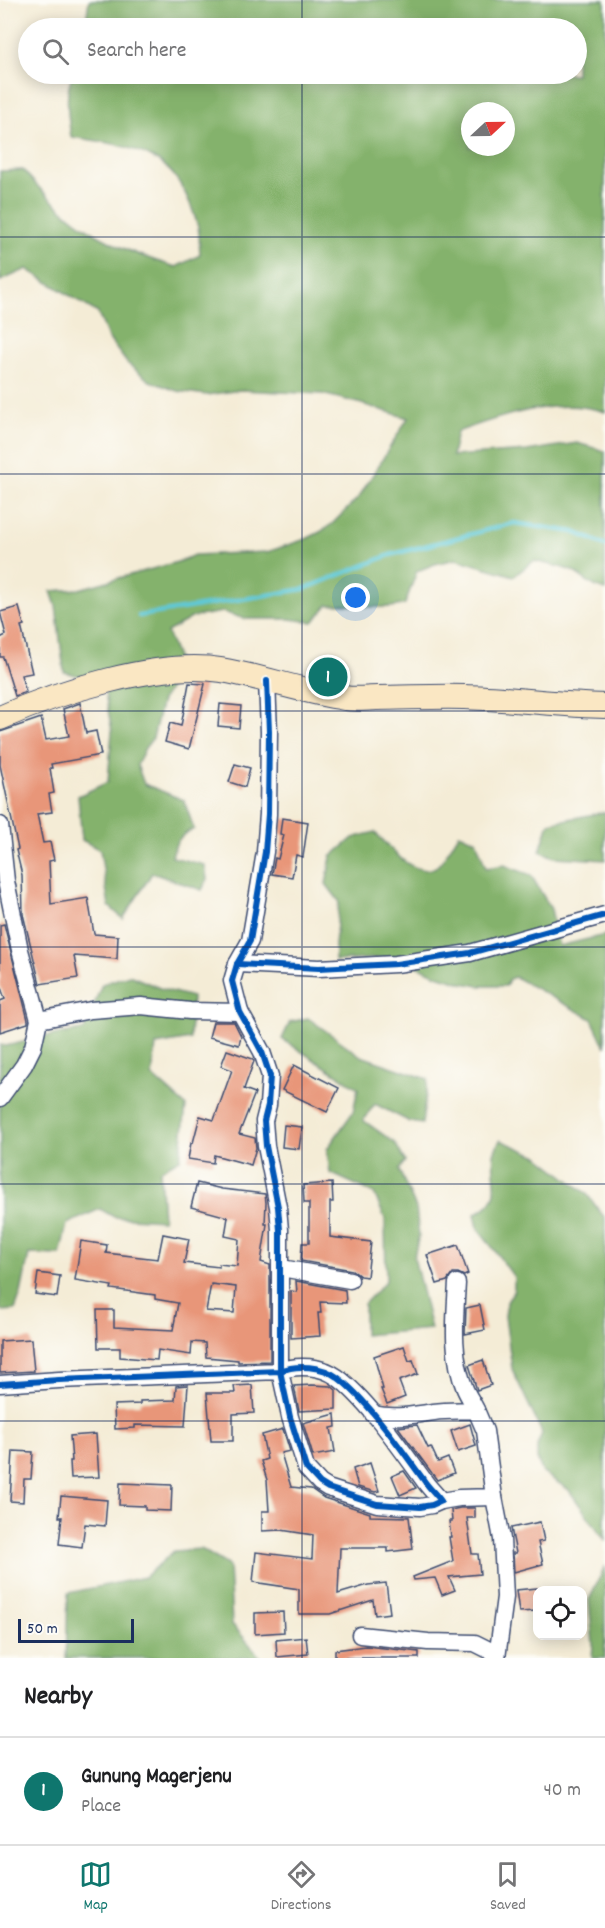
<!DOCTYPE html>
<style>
body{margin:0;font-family:Dekko,sans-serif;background:#f6f6f6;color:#202124}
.controls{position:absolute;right:18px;bottom:18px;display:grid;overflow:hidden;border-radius:12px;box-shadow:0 3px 15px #0003}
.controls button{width:54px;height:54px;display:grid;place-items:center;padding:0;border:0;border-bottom:2px solid #e0e0e0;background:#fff;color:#202124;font:30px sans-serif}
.compass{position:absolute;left:461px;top:102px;width:54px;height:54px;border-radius:50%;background:#fff;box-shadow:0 3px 15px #0003;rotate:68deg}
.scale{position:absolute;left:18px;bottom:15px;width:116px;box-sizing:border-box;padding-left:6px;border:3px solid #1b2f5e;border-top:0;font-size:16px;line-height:21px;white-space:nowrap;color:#1b2f5e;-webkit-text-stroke:4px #fdfcf7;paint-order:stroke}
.you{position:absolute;left:356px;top:598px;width:21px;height:21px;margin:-15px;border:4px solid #fff;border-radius:50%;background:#1a73e8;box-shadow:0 0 0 9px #1a73e833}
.badge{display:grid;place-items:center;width:39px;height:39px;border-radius:50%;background:#0f766e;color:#fff;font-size:20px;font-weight:700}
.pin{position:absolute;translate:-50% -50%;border:3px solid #fff;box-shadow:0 2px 6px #0006}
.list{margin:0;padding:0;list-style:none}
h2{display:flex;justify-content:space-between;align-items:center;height:78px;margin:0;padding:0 24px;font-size:26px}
h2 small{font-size:20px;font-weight:400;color:#757577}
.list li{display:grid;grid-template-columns:39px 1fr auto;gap:18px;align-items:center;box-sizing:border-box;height:108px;padding:0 24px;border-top:2px solid #e0e0e0}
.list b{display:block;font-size:22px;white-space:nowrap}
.list p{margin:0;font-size:20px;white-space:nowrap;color:#757577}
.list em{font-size:20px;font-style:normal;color:#757577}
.icon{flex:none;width:33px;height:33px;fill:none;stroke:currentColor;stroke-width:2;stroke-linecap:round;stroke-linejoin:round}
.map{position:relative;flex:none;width:605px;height:1658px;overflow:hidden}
.search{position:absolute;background:#fff;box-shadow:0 3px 15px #0003;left:18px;right:18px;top:18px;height:66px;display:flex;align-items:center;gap:15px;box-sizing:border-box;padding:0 21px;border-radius:33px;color:#757577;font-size:22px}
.sheet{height:186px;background:#fff}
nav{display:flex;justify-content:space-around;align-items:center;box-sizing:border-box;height:84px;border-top:2px solid #e0e0e0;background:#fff;font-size:16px;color:#757577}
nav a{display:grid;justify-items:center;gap:3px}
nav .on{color:#0f766e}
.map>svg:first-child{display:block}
.forest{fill:#84b26c;stroke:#507065;stroke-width:1.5;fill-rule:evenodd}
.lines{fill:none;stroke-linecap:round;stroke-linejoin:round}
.stream{stroke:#5ec9d7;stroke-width:4.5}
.building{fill:#e89679;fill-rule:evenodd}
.minor-casing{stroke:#3c4b70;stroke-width:19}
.secondary-casing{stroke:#3c4b70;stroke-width:26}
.minor{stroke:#fff;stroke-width:16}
.secondary{stroke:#fae7c3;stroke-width:24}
.cycleway-casing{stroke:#fdfcf7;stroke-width:10}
.cycleway{stroke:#0057b8;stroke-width:6}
.grid{fill:none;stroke:#1b2f5e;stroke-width:1.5;stroke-opacity:0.55}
</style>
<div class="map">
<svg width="605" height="1658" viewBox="0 0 605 1658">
<rect width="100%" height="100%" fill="#fdfcf7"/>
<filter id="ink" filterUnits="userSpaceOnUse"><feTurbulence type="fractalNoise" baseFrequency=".0167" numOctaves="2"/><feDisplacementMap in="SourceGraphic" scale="12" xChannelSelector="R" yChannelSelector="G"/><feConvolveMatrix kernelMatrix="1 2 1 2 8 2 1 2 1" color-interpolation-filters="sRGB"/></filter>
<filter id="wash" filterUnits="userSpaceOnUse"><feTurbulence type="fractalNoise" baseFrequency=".008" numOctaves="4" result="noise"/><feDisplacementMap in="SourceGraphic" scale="24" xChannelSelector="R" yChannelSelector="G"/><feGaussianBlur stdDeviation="1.35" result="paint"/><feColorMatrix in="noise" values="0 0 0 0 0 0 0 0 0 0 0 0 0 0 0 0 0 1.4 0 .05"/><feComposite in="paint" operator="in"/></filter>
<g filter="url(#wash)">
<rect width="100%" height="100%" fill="#f4ecd6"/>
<g class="forest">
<path d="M89 0H605V412C560 396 500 416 457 432L452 456 527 451 577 443 605 451V590C589 586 585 578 572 571 560 566 546 564 534 561L514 576 456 559 435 564 417 571 405 604C380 612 354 603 328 605L313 622 289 619H245L223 612 193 617 167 632 179 663 177 678 162 700 153 738 145 748 137 765 144 784 184 800 194 829C180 835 175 842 172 857L205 865 207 879 202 890 152 873 123 919 109 906 100 850 82 840 78 796 108 782 112 731 103 682 64 672 56 606 51 591 79 589 181 561 194 555 267 552 306 539 320 532 332 524 359 497 408 418 355 402 322 394 240 390 207 395 177 391 150 381 127 363 109 339 98 313 27 269 0 281V171L23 170C70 224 107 247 176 267L200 255C199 246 200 236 198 227 191 202 178 170 153 158 129 145 99 141 71 137 68 116 64 94 73 74H576V28H85ZM470 111H506V147H470Z"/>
<polygon points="605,812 605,860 554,857 540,851 549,823"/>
<path d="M375 832C388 846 415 881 437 866 444 861 453 842 459 834L476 840 486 868 504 865 531 875 551 909 559 946 605 935V1047L592 1019 515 977 509 979 506 986H480L462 983 437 975 396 957 335 961V945L339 901 326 884 331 857 353 838Z"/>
<polygon points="129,975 162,989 192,997 190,1039 156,1045 152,1076 186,1106 180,1159 160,1170 163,1220 114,1217 100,1209 67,1224 60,1255 29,1254 21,1293 15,1310 0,1311 0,1045 6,1046 53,1035 84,1030 102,984"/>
<polygon points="308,1018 361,1056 428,1079 422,1124 410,1122 375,1104 363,1120 395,1143 405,1161 399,1170 416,1208 419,1235 414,1257 431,1329 364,1335 364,1304 386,1281 385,1219 374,1193 330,1173 327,1149 353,1112 358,1088 282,1039 290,1022"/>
<path d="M500 1140 538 1156 586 1193 605 1218V1540L568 1489 543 1473 537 1459V1446L542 1433 512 1369 505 1316 507 1302 514 1290V1277L478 1228 475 1214C508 1197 490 1182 494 1154 495 1149 498 1145 500 1140Z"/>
<polygon points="201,1549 229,1566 232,1624 261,1658 66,1658 68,1593 145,1577 174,1551"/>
<polygon points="605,1566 605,1658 592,1658 593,1644 589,1600"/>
</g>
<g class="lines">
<polyline class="stream" points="139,616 304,589 390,555 514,523 574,532 605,545"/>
</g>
<g id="blocks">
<g class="building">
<polygon points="19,607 24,625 21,626 32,673 21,675 26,692 15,696 3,657 0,657 0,638 6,635 0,612"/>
<polygon points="189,683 205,684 189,749 165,742 170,723 181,726"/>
<polygon points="80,703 86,733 96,731 101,755 51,764 52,768 50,768 54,793 49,794 52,812 37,814 43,843 50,842 54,860 49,861 51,904 88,898 94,934 118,936 117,959 74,956 78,978 40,984 23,914 22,875 16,850 18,849 0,765 0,732 41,718 46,740 69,736 63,709"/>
<polygon points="220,704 241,706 239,728 218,726"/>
<polygon points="235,764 250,768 245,787 229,782"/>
<polygon points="282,818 308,822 303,857 296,855 292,877 272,874 275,858 278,859 284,835 280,834"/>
<polygon points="4,924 28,1020 28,1023 0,1032 0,1001 5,999 0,985 0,925"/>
<polygon points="213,1022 234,1022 241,1036 239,1045 209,1037"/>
<polygon points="227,1050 253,1059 254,1061 244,1089 255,1093 239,1134 255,1138 256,1148 251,1165 214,1155 213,1163 188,1159 191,1143 193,1143 200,1116 214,1120 232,1070 221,1066"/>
<polygon points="294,1065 339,1088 327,1112 282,1090"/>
<polygon points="284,1125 302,1127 299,1149 282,1147"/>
<path d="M197 1183 222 1189 265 1194 266 1203 265 1224H267L261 1262 270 1265V1361L238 1362V1360L206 1357 205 1343 192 1342 191 1355 158 1350 157 1360 120 1357V1348H98L97 1310H114V1327L173 1330 178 1303 155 1299V1295L111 1289 112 1286 75 1280 81 1241 107 1245 106 1253 158 1259 163 1234 189 1239 184 1263 219 1267V1264L237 1266 239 1239 225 1236 228 1217 191 1207ZM211 1284 236 1287 234 1313 206 1311Z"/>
<polygon points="332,1183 333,1202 330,1202 330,1237 371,1242 367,1277 360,1276 352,1270 301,1261 302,1243 309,1243 309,1203 304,1203 303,1185"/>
<polygon points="458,1245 468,1274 464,1276 458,1273 453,1273 447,1281 437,1284 427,1255"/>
<polygon points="38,1273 60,1276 57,1297 35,1294"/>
<polygon points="296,1281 345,1290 346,1303 320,1302 321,1313 318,1313 320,1336 291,1338 291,1291 297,1292"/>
<polygon points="480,1305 485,1330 465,1334 466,1308"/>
<polygon points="31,1339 34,1371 0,1373 0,1341"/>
<polygon points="404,1346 409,1361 413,1360 418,1374 399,1381 405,1397 387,1404 381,1389 383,1389 374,1356"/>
<polygon points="483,1360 491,1385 477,1390 469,1365"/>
<polygon points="188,1385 185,1426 135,1425 135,1428 115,1429 114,1405 140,1404 140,1401 175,1400 176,1386"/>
<polygon points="252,1385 254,1413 233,1414 233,1441 211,1441 207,1393 235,1393 234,1386"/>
<polygon points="312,1385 331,1386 336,1390 336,1409 299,1411 294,1386"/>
<polygon points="335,1414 336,1427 331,1428 335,1452 313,1456 303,1423"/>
<polygon points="470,1424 476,1446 458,1452 451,1431"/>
<polygon points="417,1425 428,1448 431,1447 438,1462 448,1458 454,1473 437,1480 398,1427"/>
<polygon points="283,1429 290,1451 281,1453 291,1487 311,1489 324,1498 370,1513 370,1516 409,1517 413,1549 388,1552 388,1548 340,1548 338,1594 368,1585 386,1583 390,1613 375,1615 373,1600 330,1614 299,1614 299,1589 253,1582 256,1552 312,1559 313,1535 281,1530 262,1531 262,1511 269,1511 267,1480 261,1461 267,1459 262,1435"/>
<polygon points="96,1434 99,1477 71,1478 70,1461 72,1461 70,1436"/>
<polygon points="13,1451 33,1452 31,1479 24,1479 23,1502 10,1501"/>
<polygon points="370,1463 379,1491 375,1492 358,1487 353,1469"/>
<polygon points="404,1471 416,1488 400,1495 392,1476"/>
<polygon points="120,1483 172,1485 171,1511 145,1510 145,1506 119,1505"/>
<polygon points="61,1496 107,1500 105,1526 85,1524 82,1547 59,1544 62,1517 59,1517"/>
<polygon points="460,1508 475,1508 475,1518 467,1518 472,1554 478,1554 480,1574 449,1577 455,1590 442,1595 435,1578 414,1580 413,1577 453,1561 449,1537 451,1537 449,1521 452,1521 451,1510"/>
<polygon points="540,1522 544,1541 538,1542 543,1564 514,1572 513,1553 516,1553 511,1528"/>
<polygon points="537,1588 537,1611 519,1612 516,1590"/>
<polygon points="283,1612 284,1632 255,1634 255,1613"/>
<polygon points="306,1637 308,1654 277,1657 276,1640"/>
<polygon points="366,1646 419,1652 419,1658 335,1658 335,1650"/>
</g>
</g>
</g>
<g filter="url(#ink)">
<use href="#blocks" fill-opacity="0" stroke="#3c4b70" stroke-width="1.5"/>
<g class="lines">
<defs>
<g id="minor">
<polyline points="0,825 6,881 20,950 39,1020 33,1047 24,1065 0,1098"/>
<polyline points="237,964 319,968 396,964 470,953 605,915"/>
<polyline points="39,1020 91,1010 141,1006 190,1011 240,1012"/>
<polyline points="281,1268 350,1280"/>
<path d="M457 1283C455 1318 451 1356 465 1389 468 1396 473 1403 476 1410"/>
<path d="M0 1384 59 1380 280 1371C297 1364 322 1366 337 1377 367 1399 401 1449 423 1479 428 1487 435 1493 441 1501L432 1505 420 1507 377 1504 328 1488 320 1483 306 1468 290 1417 280 1371V1230L278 1207 266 1146 264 1121 268 1105 270 1076 262 1052 240 1012 232 981 237 964 250 941 265 852 268 814 269 732 267 681"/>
<path d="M373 1414C394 1419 412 1415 434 1412 448 1410 462 1411 476 1410L485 1431 494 1497 459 1498 441 1501"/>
<polyline points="494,1497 502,1539 505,1597 497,1658"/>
<polyline points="360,1635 428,1642 475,1643 497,1654"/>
</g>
<path id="secondary" d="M0 718C58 692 157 660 221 670 263 677 303 692 345 698 356 700 367 698 377 698 406 698 435 696 464 697 511 698 558 705 605 706"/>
</defs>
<use href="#minor" class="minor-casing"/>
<use href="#secondary" class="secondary-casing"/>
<use href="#minor" class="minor"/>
<use href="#secondary" class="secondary"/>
<defs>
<g id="cycleway">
<polyline points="237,964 319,968 396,964 470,953 605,915"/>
<path d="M0 1384 59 1380 280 1371C297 1364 322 1366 337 1377 367 1399 401 1449 423 1479 428 1487 435 1493 441 1501L432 1505 420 1507 377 1504 328 1488 320 1483 306 1468 290 1417 280 1371V1230L278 1207 266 1146 264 1121 268 1105 270 1076 262 1052 240 1012 232 981 237 964 250 941 265 852 268 814 269 732 267 681"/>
</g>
</defs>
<use href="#cycleway" class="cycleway-casing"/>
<use href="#cycleway" class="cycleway"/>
</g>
</g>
<path class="grid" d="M302 0V28M302 74V1658M0 237H605M0 474H605M0 711H605M0 947H605M0 1184H605M0 1421H605"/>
</svg>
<div class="controls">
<button><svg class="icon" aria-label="locate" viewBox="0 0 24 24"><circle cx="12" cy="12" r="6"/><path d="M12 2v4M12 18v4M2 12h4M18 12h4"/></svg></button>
</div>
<svg class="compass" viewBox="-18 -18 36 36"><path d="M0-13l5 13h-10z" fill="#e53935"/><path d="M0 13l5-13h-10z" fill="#757577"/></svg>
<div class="scale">50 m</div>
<div class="you"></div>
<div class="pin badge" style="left:328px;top:677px">1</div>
<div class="search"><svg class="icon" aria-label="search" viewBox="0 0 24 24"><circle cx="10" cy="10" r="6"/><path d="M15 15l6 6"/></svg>Search here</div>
</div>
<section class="sheet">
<h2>Nearby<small></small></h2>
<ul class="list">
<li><span class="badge">1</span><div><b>Gunung Magerjenu</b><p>Place</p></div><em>40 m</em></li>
</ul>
</section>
<nav>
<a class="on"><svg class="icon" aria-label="map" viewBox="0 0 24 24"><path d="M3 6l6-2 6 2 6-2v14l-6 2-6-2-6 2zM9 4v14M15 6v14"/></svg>Map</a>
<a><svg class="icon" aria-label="directions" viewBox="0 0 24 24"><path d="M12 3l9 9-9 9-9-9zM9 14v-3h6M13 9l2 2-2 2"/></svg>Directions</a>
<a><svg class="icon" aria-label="saved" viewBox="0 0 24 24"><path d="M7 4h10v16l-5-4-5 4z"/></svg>Saved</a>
</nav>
